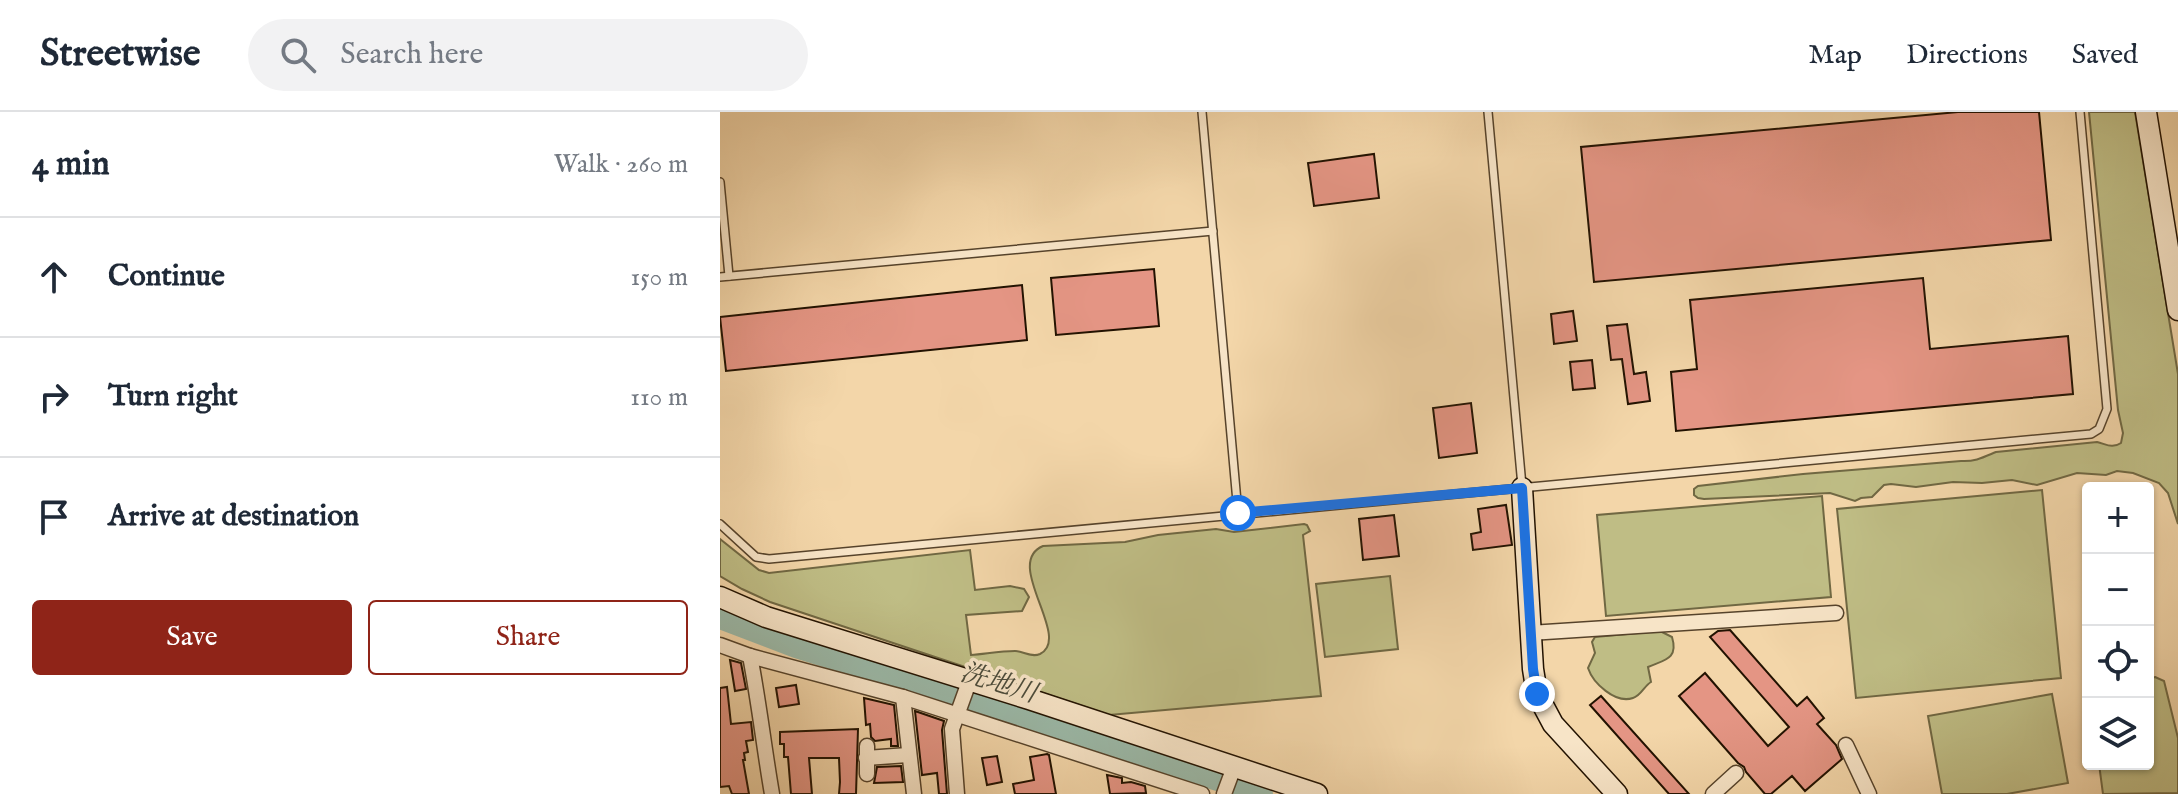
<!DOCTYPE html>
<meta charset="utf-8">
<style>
body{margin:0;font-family:"IM FELL English","Noto Serif JP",serif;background:#f2f2f3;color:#1f2937}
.controls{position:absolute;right:24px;bottom:24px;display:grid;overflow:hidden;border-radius:8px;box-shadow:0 2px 6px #0004}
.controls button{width:72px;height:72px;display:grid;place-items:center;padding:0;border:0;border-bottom:2px solid #e0e1e3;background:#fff;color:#1f2937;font:40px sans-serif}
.stop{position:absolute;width:24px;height:24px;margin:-18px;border:6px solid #1a73e8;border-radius:50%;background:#fff}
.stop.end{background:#1a73e8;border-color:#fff;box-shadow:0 2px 8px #0008}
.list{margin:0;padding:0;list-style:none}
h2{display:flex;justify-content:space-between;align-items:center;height:104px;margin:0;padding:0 32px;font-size:34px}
h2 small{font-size:26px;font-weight:400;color:#747a83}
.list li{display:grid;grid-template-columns:52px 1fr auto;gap:24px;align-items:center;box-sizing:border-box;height:120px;padding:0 32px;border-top:2px solid #e0e1e3}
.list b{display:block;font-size:30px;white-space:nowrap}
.list em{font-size:26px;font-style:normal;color:#747a83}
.actions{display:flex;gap:16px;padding:24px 32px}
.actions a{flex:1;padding:18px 0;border:2px solid #8f2418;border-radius:8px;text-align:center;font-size:28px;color:#8f2418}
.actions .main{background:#8f2418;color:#fff}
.icon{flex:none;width:44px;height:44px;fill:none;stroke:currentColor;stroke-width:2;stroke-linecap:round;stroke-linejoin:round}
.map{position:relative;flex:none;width:1458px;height:682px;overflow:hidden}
header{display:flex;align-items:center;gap:48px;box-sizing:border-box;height:112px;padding:0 40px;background:#fff;border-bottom:2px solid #e0e1e3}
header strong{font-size:38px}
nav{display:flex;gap:44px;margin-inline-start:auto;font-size:28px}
.search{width:560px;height:72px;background:#f2f2f3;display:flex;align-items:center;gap:20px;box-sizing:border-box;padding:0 28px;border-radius:44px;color:#747a83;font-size:30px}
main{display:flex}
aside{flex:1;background:#fff}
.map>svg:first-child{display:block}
.green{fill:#bfbd85;stroke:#706843;stroke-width:2}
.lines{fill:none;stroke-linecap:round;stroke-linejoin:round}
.river{stroke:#9bb9a8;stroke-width:22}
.building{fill:#e49584;stroke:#221201;stroke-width:2}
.lane-casing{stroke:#56432b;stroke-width:10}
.street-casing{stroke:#56432b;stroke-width:17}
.secondary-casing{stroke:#221201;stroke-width:23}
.lane{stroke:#f7e4c7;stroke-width:7}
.street{stroke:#f7e4c7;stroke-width:14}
.secondary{stroke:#f7e4c7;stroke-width:20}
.route{stroke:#1a73e8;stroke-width:10}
.labels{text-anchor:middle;stroke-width:7;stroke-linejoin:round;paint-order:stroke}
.water-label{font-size:26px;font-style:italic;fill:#4c4c3b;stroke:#f7e4c7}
</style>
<header>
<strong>Streetwise</strong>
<div class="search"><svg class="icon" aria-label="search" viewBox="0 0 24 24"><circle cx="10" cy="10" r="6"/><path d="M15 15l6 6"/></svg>Search here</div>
<nav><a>Map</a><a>Directions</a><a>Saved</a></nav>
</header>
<main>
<aside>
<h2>4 min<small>Walk · 260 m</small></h2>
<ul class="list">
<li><svg class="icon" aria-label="ahead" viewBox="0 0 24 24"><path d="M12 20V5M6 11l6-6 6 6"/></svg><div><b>Continue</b></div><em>150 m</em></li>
<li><svg class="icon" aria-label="right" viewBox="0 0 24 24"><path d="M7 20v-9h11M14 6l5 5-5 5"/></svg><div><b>Turn right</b></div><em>110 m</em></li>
<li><svg class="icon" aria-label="arrive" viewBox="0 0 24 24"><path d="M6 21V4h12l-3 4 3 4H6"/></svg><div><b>Arrive at destination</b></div></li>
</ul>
<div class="actions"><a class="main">Save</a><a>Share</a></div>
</aside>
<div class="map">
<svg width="1458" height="682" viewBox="0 0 1458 682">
<rect width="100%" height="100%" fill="#f3d6a9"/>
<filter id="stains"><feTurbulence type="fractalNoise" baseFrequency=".0025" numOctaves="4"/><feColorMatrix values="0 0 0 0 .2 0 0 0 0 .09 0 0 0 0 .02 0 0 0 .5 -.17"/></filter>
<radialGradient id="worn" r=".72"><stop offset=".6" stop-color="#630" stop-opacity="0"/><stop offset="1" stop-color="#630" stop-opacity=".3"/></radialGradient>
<g class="green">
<path d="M1369 0H1415L1458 262V412L1448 381 1439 371 1413 361 1397 359 1386 363 1357 361 1317 373 1292 368 1262 371 1233 370 1196 375 1171 372 1164 373 1152 385 1141 386 1135 389 1110 381 984 387 978 386 974 383V377L978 374 1083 362 1241 349C1255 350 1264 345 1276 340L1377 330C1386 332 1392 337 1401 331L1403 321 1398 298Z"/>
<polygon points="1322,378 1341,566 1136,586 1117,397"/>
<polygon points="1102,384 1111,485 886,504 877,403"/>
<path d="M584 412 587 413 590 419 583 423 601 584 389 603 50 490 22 477 0 464V427L39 458 49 461 250 438 255 478 290 474 304 477 309 485 302 499 246 503 251 543C265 542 280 539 295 539 304 539 311 546 320 542 353 526 282 451 323 434L405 430 438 423 496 417 514 420Z"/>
<polygon points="670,464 678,537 605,545 596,472"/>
<path d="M940 519 952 525C959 548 943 548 928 555L931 570C924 574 921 584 913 586 895 592 873 571 868 556L875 541 872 530 875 525Z"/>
<polygon points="1435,565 1444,569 1458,626 1458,681 1383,682 1379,652 1428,652 1428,567"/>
<polygon points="1332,582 1348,671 1287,682 1222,682 1208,604"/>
</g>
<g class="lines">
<polyline class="river" points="0,506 76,535 542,682"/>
</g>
<g class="building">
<polygon points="1238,0 1319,0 1331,128 874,170 861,35"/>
<polygon points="654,42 659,86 594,94 588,51"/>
<polygon points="434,157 439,214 336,223 331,166"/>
<polygon points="1203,166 1210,237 1348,224 1353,282 956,319 951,260 977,257 970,188"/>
<polygon points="302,173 307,228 6,259 0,205"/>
<polygon points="853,199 857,229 834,232 831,202"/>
<polygon points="907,212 914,262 926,260 930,289 908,292 902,247 891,248 887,214"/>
<polygon points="872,248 875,276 853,278 850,250"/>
<polygon points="751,291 757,341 719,346 713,296"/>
<polygon points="786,393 792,433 753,438 751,422 761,420 758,397"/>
<polygon points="674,403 679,444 643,448 639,407"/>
<polygon points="1010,518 1077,594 1087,585 1104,606 1097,612 1116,633 1122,647 1085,679 1072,664 1051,682 1045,682 1026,660 1024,655 1018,651 959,584 985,561 1048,634 1069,615 990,525 998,519"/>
<polygon points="10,548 21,551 26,577 15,579"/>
<polygon points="76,573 79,592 59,595 56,576"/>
<polygon points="7,575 11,612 31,610 33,628 26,629 28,640 24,641 25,648 23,648 29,682 12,682 9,674 0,675 0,576"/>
<polygon points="881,584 969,682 949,682 870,593"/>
<polygon points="144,586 174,593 178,634 171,634 171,627 155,629 151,625 150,612 146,613"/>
<polygon points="195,599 224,609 222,618 227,682 219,682 217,661 202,663"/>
<polygon points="138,617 136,682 119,682 120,670 119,646 89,646 92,682 71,682 68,645 64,645 64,632 60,632 60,620"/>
<polygon points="327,642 329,643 336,682 295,682 293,672 314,668 310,645"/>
<polygon points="277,644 282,670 267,673 262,646"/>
<polygon points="181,654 183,670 154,671 157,655"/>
<polygon points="387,663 402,666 402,671 411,670 425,674 426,681 390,682"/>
</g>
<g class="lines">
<defs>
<g id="lane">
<polyline points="482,0 518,401"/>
<polyline points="768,0 802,374"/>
<polyline points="0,70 9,164"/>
<polyline points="0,165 493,119"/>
<polyline points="0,412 36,445 49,447 1371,322 1379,317 1387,297 1360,0"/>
</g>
<g id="street">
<polyline points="810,521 1116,501"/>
<polyline points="0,533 30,544 183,585 482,682"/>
<path d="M30 544C39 590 44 636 52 682"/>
<polyline points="183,585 194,682"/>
<polyline points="1126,633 1149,682"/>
<polyline points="147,634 147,662"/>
<polyline points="146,646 188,643"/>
<polyline points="237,682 232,617 249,570"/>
<polyline points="504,682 514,655"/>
<polyline points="993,682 1016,661"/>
</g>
<g id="secondary">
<polyline points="1426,0 1458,198"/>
<polyline points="802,376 813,557 817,582 833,612 897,682"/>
<polyline points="0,485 46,505 309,587 597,682"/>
</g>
</defs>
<use href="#lane" class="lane-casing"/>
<use href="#street" class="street-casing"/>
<use href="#secondary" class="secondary-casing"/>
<use href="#lane" class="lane"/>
<use href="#street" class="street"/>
<use href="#secondary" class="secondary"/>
</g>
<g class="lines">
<polyline class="route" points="518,401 802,376 813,557 817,582"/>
</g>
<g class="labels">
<g class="water-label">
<text transform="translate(279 570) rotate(17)" y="9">洗地川</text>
</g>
</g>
<rect width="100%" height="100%" filter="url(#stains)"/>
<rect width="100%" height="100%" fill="url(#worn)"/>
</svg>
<div class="controls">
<button>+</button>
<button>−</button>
<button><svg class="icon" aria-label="locate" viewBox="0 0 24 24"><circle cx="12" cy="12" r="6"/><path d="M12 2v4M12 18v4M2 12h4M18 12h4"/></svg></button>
<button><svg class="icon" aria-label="layers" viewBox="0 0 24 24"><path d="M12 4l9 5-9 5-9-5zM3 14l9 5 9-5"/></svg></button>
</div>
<div class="stop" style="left:518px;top:401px"></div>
<div class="stop end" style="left:817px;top:582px"></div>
</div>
</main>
